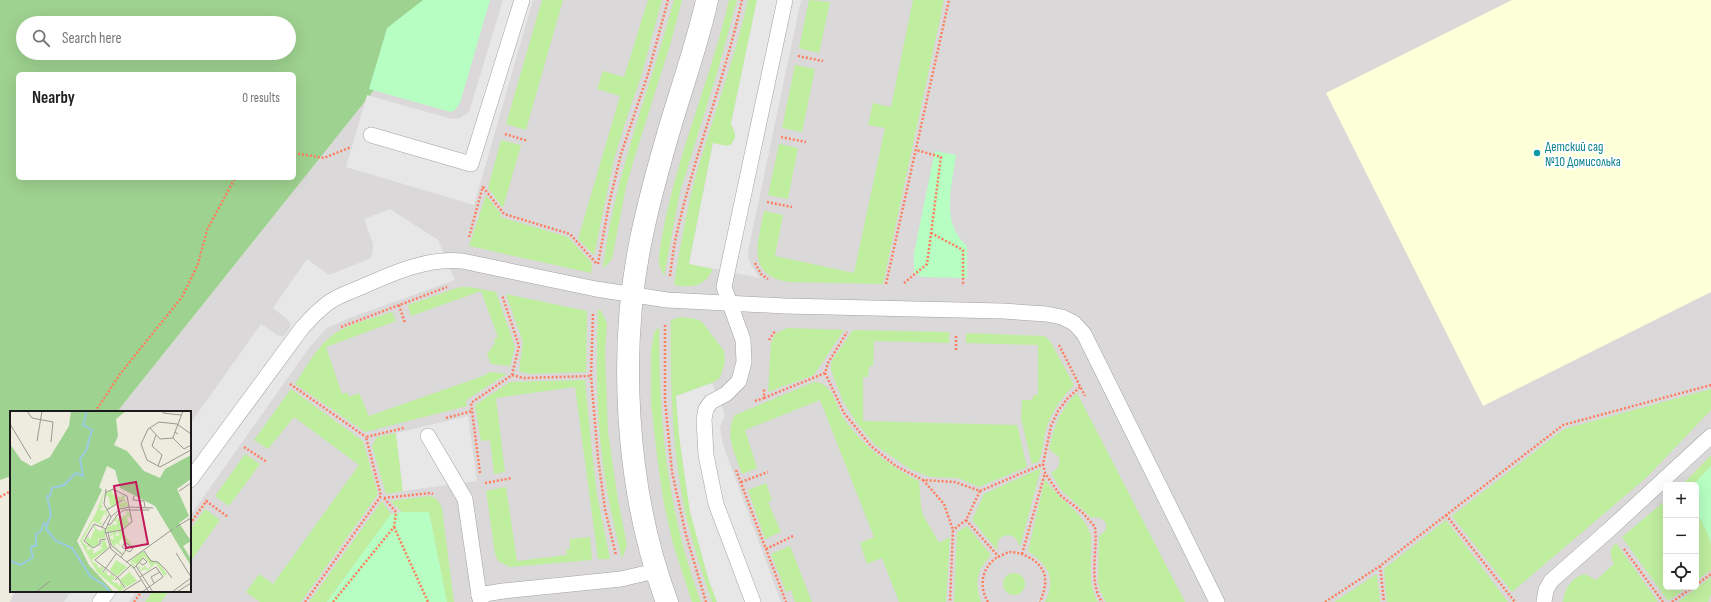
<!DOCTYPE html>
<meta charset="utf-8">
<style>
body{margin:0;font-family:"Sofia Sans Condensed",sans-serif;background:#f2f2f2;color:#222}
.controls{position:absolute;right:12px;bottom:12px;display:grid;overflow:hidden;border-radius:6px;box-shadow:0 4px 16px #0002}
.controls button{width:36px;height:36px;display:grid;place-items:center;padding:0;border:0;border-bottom:1px solid #e0e0e0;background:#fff;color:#222;font:20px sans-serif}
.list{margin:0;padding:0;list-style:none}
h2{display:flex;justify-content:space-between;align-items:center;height:52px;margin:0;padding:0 16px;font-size:17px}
h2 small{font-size:13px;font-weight:400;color:#767676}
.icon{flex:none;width:22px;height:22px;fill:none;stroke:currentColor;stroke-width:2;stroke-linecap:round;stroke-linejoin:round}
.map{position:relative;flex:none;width:1711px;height:602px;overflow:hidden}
.search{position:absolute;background:#fff;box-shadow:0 4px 16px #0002;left:16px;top:16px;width:280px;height:44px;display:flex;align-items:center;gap:10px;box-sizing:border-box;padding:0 14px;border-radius:22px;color:#767676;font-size:15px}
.panel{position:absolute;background:#fff;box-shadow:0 4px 16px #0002;left:16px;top:72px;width:280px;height:108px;border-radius:6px}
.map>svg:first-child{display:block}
.residential{fill:#dad8d8;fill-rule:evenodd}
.education{fill:#fcffd8}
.grass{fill:#bfee9f}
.forest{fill:#9ed290;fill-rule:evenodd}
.park{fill:#b6fec2}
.parking{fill:#e7e7e7}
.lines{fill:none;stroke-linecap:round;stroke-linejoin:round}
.lane-casing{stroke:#a2a2a2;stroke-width:16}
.street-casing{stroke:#a2a2a2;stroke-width:23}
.path{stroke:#ff7e60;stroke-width:2.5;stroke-dasharray:2 2;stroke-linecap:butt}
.lane{stroke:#fff;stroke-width:15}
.street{stroke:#fff;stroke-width:22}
.culture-dot{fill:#0f9aa8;stroke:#fff;stroke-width:1.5}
.labels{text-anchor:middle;stroke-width:4;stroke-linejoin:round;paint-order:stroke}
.culture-label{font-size:13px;fill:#0d838f;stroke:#fff;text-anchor:start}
.inset-river{fill:none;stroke:#9bcbe1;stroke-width:2}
.inset-road{fill:none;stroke:#9a9891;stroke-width:1}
.view{fill:#c2185b;fill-opacity:0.15;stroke:#c2185b;stroke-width:2}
.inset-edge{fill:none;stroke:#1b1b1b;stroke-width:2}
</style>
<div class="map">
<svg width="1711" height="602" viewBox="0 0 1711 602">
<rect width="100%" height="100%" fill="#eeebdf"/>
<path class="residential" d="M446 0H1711V602H10L15 591H190V412H117ZM1666 485H1696V587H1666Z"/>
<polygon class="education" points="1512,0 1711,0 1711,292 1483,406 1326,93"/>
<g class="grass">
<polygon points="542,0 563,0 526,130 506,124"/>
<polygon points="648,0 662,0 641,77 627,117 614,159 594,255 578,239 620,96 597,89 603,71 624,77"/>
<path d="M674 0H682L671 42 635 156 626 187 612 259 603 269C614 176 650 90 674 0Z"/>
<path d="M729 0H737L718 70 680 192 664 276 659 264V256C671 168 709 86 729 0Z"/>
<path d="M748 0H757L731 124C735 132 738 138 730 145L726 146 713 143 689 263 713 269C705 287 692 288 674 285 679 252 685 219 693 186 710 124 734 63 748 0Z"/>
<polygon points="809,0 830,2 819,53 799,48"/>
<path d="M913 0H944L883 284 790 282C745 276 758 243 764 211L783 215 775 256 854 273 885 128 868 125 873 103 891 107Z"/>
<polygon points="795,65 815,69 802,132 782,128"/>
<polygon points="501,140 521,145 503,208 488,188"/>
<polygon points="779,144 798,148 788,199 768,195"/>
<polygon points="486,195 501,214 500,217 568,237 592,263 591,273 469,246"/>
<polygon points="460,287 469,287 496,292 515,347 510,366 491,364 487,354 495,343 494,339 498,337 481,291 411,316 408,305"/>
<polygon points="506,294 587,311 586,372 530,374 519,371 523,342"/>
<path d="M598 309 601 311 607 323 605 353 608 432 618 500 627 545 622 559C616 534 610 509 606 484 596 426 596 367 598 309Z"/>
<path d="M392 312 396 321 326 347 342 394 347 392 349 397 359 393 369 416 483 376 490 372 507 374 466 400 467 406 365 432 295 384C305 369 315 350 329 338 345 324 372 319 392 312Z"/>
<path d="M680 317 696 319 702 322 724 351 725 362 720 378 712 383 676 396C681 466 692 536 717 602H712C703 575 694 548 687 520 672 454 670 387 671 320Z"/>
<path d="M659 327C659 423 667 511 701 602H692L673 544 663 499 657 456 651 403V352L654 333Z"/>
<polygon points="787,328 844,330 814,375 768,392 771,343 775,334"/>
<polygon points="853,330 949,332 949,343 874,341 873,366 869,366 868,377 863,377 863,421 1017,425 1027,467 979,487 958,478 930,477 910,469 875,445 856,422 843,401 831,370 831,362"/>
<path d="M966 333 1044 336 1050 341 1074 385C1061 399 1050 413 1045 433 1043 443 1043 454 1038 462L1032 464 1021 418 1022 400H1032L1034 395H1038V345L966 343Z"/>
<polygon points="585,380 591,443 597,495 610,559 598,559 575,387 496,398 505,472 494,474 490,440 481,441 475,405 510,382"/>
<path d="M814 382C834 383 835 406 844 419 864 447 889 466 919 481L921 507 923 515 939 543 950 537 946 602H899L882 558 867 564 860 543 874 537 820 400 745 430 757 468 742 474C735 454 724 435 735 415Z"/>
<polygon points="291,389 363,441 378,494 301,602 260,602 246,592 259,574 273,584 359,465 294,417 268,449 254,440"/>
<polygon points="1711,389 1711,410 1647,477 1512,592 1452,516 1564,429"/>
<path d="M1077 393 1185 602H1106L1100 591 1098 581 1099 536 1105 531C1109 522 1102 517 1094 517L1092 518 1061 490 1051 473C1058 469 1061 465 1059 457L1049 449C1054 427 1060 409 1077 393Z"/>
<polygon points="396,433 403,491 386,494 372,446 377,437"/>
<polygon points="245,454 260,464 229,506 215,496"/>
<polygon points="1711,455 1711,466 1693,485 1682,485"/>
<path d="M1041 468 1020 547C1017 536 1008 531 998 540L997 550 972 520 984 494Z"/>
<path d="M1045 479C1057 499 1083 512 1090 533 1092 537 1091 543 1091 548 1091 567 1088 585 1098 602H1045C1057 578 1048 565 1028 551Z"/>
<polygon points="766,483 772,500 768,502 781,532 765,539 748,490"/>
<polygon points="506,487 517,561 567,555 566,549 570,549 570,539 590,537 592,560 510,567 498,561 495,553 486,491"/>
<path d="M429 496C436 497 440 502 442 509L454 602H447L429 512H402L390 501Z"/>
<polygon points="1666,500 1666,587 1688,587 1668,601 1622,537"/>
<polygon points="382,501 391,514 327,602 309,602"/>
<polygon points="205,509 220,520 190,562 190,530"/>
<polygon points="1696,511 1707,532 1711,544 1711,570 1696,581"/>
<polygon points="1446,520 1508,602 1387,602 1384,569"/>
<path d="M967 526 991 555C977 571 974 580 981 602H954L957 532Z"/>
<path d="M1616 543 1658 602H1563C1564 589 1572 577 1585 574L1596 580 1614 564C1610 556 1609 549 1616 543Z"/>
<polygon points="790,546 812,602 795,602 791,590 786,592 771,554"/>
<circle cx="1014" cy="584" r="11"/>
<polygon points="1377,574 1380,602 1334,602"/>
<polygon points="1711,577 1711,594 1708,602 1678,602"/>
<polygon points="153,591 169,591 161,602 145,602"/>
</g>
<path class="forest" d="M0 0H446L117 412H11V476L0 480ZM23 23H289V53H23ZM18 74H294V178H18Z"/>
<g class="park">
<polygon points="423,0 490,0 460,103 455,110 451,112 369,89 387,28"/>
<path d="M935 151 956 155C952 186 940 223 967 246V278L922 277 914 273V253Z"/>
<polygon points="1711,466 1711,544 1707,532 1696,511 1696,485 1693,485"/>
<polygon points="402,512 429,512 447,602 327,602 391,514"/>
</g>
<g class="parking">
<polygon points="503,0 533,0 474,205 346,167 367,95 452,119 460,118 469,112"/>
<polygon points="757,0 801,0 749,247 748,256 751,265 760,278 689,264 713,143 726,146 731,145 735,138 735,133 731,124"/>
<polygon points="390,209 438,240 455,280 347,319 327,328 311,345 190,516 190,424 261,324 277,335 283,336 288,331 291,324 287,319 273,308 307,259 329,275 369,259 372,255 373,244 364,219"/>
<polygon points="712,383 725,415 720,427 723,445 781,602 717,602 709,581 690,512 679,435 676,396"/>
<polygon points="468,416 477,481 403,491 396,433"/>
<polygon points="71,591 137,591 129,602 64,602"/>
</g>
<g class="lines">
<defs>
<g id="lane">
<polyline points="371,135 471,164 522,0"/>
<polyline points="428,436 465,499 479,595 481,602"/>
<path d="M190 480 302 328C311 318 320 308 331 301 340 295 350 292 359 288 391 274 427 257 462 261L596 289 667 300 785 306 1003 311 1046 314 1062 317 1074 323 1084 334 1217 602"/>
<polyline points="479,595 503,591 621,579 655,571"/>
<polyline points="100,602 108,591"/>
<polyline points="753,602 716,504 706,455 704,419 706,409 711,402 726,394 739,381 744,362 743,340 724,287 785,0"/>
<polyline points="1544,602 1546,590 1551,581 1610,529 1711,436"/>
</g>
<path id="street" d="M667 602C625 490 617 346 643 230 650 198 659 165 668 134 681 89 697 45 707 0"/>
</defs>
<use href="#lane" class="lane-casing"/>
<use href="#street" class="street-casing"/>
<g class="path">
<polyline points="798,56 823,61"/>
<polyline points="505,134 528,141"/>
<polyline points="781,137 806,142"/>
<polyline points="294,153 324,158 351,147"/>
<polyline points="483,187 504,214 570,234 596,263"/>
<polyline points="767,202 792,207"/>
<polyline points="931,233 963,250 963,286"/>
<polyline points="469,237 483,186"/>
<polyline points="755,263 761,274 768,279"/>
<polyline points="598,264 609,204 621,154 648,74 668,0"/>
<path d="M670 276C672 260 674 244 678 228 696 151 725 77 742 0"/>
<polyline points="904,283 927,264 941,157 916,150"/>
<polyline points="886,284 949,0"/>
<polyline points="399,305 405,323"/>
<polyline points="593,314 591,376 598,458 605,509 616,555"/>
<polyline points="665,325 665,401 672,472 686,535 706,602"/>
<polyline points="341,327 447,287"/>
<polyline points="769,340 775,331"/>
<polyline points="1059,345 1085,396"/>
<polyline points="956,350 956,335"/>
<polyline points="825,373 844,413 871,446 896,466 923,480 955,482 980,491 966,520 953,530"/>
<polyline points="512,375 524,378 591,376"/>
<polyline points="290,384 366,437"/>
<path d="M1080 387 1067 399 1058 411 1051 426 1043 464 1045 473 1060 495 1082 512 1095 527C1098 552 1088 581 1102 602"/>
<polyline points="764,398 825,373 828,363 847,332"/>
<polyline points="755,401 764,398 764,388"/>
<polyline points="95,412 120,374 182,297 198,264 207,230 235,178"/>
<polyline points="446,418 472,411"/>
<polyline points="244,447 267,462"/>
<polyline points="736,470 786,602"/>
<polyline points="480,473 471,403 512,375 519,346 502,295"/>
<polyline points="923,480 944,504 953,530 950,602"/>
<polyline points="741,482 768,472"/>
<polyline points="485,483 512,478"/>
<polyline points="980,491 1043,464"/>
<polyline points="0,497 11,491"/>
<polyline points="384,498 430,493 433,494"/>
<polyline points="206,501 228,517"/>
<polyline points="1446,515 1515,602"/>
<polyline points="966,520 999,557"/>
<polyline points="190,524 207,500"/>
<polyline points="394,527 428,602"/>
<polyline points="766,549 793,536"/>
<polyline points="1624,549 1663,602"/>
<polyline points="1022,554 1045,473"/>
<polyline points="1380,566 1384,602"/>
<polyline points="1696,585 1711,574"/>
<polyline points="134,602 142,591"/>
<polyline points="305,602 381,496 366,437 404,428"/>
<polyline points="333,602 394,527 396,512 383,497"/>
<path d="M988 602C979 587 981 569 996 558 1000 556 1006 553 1010 552 1024 552 1044 563 1045 578 1046 587 1043 594 1040 602"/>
<polyline points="1325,602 1380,566 1563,425 1711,385"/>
<polyline points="1672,602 1693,587"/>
</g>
<use href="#lane" class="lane"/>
<use href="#street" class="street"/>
</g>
<circle class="culture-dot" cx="1537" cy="153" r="4"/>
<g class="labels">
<g class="culture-label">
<text x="1545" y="151">Детский сад<tspan x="1545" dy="15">№10 Домисолька</tspan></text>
</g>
</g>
<g transform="translate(10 411)">
<rect width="181" height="181" fill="#eeebdf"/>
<path d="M95 78 91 94 93 96 89 98 94 100 96 98 97 104 96 105 95 101 89 112 93 111 91 114 83 110 72 130 75 134H79L80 137 76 135 78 140 81 137 83 139V143L93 137 89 135 92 134 91 130 95 129 98 137 82 149 84 152H88L86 153 89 157 92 156 91 154 94 157 91 161 98 160 96 162 100 166 101 162 105 167 102 170 104 172 106 171 109 175 111 172 114 177 110 181 87 161 70 130 86 102ZM102 79H104L101 82 111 87 112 84 116 85 114 87 119 95 110 97 109 93 114 91 113 88 111 89V90L98 98 96 88 98 96H101L98 84 95 87V83ZM116 100 119 101 121 107 117 105 118 111H121V108V111L110 119 96 121 98 115H102L103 112 106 115 107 110H103L107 106V109L117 103ZM86 114 85 117 90 120 95 118V127L88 128 89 133 82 136 75 130 78 125 80 129 85 118 83 116ZM111 120 124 136 115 130 113 132 112 127 109 131 110 134 112 132 110 135 106 132 105 135 112 142 115 139 112 143 102 133 100 127 104 129 103 123 100 126 101 122 107 121 105 125 110 124 107 121ZM133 140 141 150 148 151 157 163 154 165 146 152 137 160 135 158 131 160 128 156 129 154 131 159 136 153 135 155 137 158 141 155 134 145 127 154 121 149 125 155 123 156 120 150ZM106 149 117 156 107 165 100 159ZM117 158 127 170 116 176 110 169 119 161Z" fill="#bfee9f"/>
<path d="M61 0H116L106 8 108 25 104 34 117 40 134 60 150 67 155 58 181 44V68L167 78 179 105 169 112 181 130 173 135 181 148V155L145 95 110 77 105 59 97 55 89 76 92 79 67 130 79 154 104 181H0V33L11 49 21 55 40 46 59 15Z" fill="#9ed290"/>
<path class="inset-river" d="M37 114 36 118 46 130 62 137 81 166 93 173 100 181M0 150 11 154 23 146 21 139 22 135H26V123L31 120 34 112 37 114 41 104 37 85H40L42 77 54 74 66 62 73 65 70 48 76 40 82 19 73 14 77 0"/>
<path class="inset-road" d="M17 0 22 7 43 11 41 31M153 0V2L171 4M0 13 21 48M140 17 150 28 163 27M165 21 163 27 174 38 181 34M168 23 165 21 173 0M181 23 167 13 149 11 138 18 131 33 137 49 150 56 181 39M146 24 142 35 152 44 148 55M27 30 32 0M96 78 94 93 101 106M169 80 181 72M95 82 103 78 117 85 122 111 112 119 95 122M124 85 123 89 134 90 135 96M97 99 113 89M97 113 100 114 108 103 114 99H139M92 116 99 104M166 116 181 107M96 118 84 113 74 130 83 137 90 133V129L96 128M98 122 101 134 113 144M100 136 85 149 108 167 115 177M134 140 141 150 148 151 156 159 162 167M166 142 181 166M111 146 116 139 120 141 123 137 115 131 112 136 116 139M117 151 163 118M126 155 133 147 137 151 133 154 130 152M124 157 126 155 143 181M93 161 106 143M130 166 146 156 153 166 132 181M105 169 121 154M144 172 141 166 150 161M26 181 40 170M112 181 131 169M139 181 124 157 101 138 95 120 101 106 110 98 120 96 143 97M162 181 181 167M167 181 181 172"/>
<path class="view" d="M126 71 138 133 116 137 104 75Z"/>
<rect width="181" height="181" class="inset-edge"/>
</g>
</svg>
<div class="controls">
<button>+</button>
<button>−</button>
<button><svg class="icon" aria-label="locate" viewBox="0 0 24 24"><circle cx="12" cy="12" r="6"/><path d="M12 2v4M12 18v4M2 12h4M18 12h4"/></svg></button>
</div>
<div class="search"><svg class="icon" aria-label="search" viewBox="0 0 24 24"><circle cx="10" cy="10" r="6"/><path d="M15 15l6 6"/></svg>Search here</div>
<section class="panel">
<h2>Nearby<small>0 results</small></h2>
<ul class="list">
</ul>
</section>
</div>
